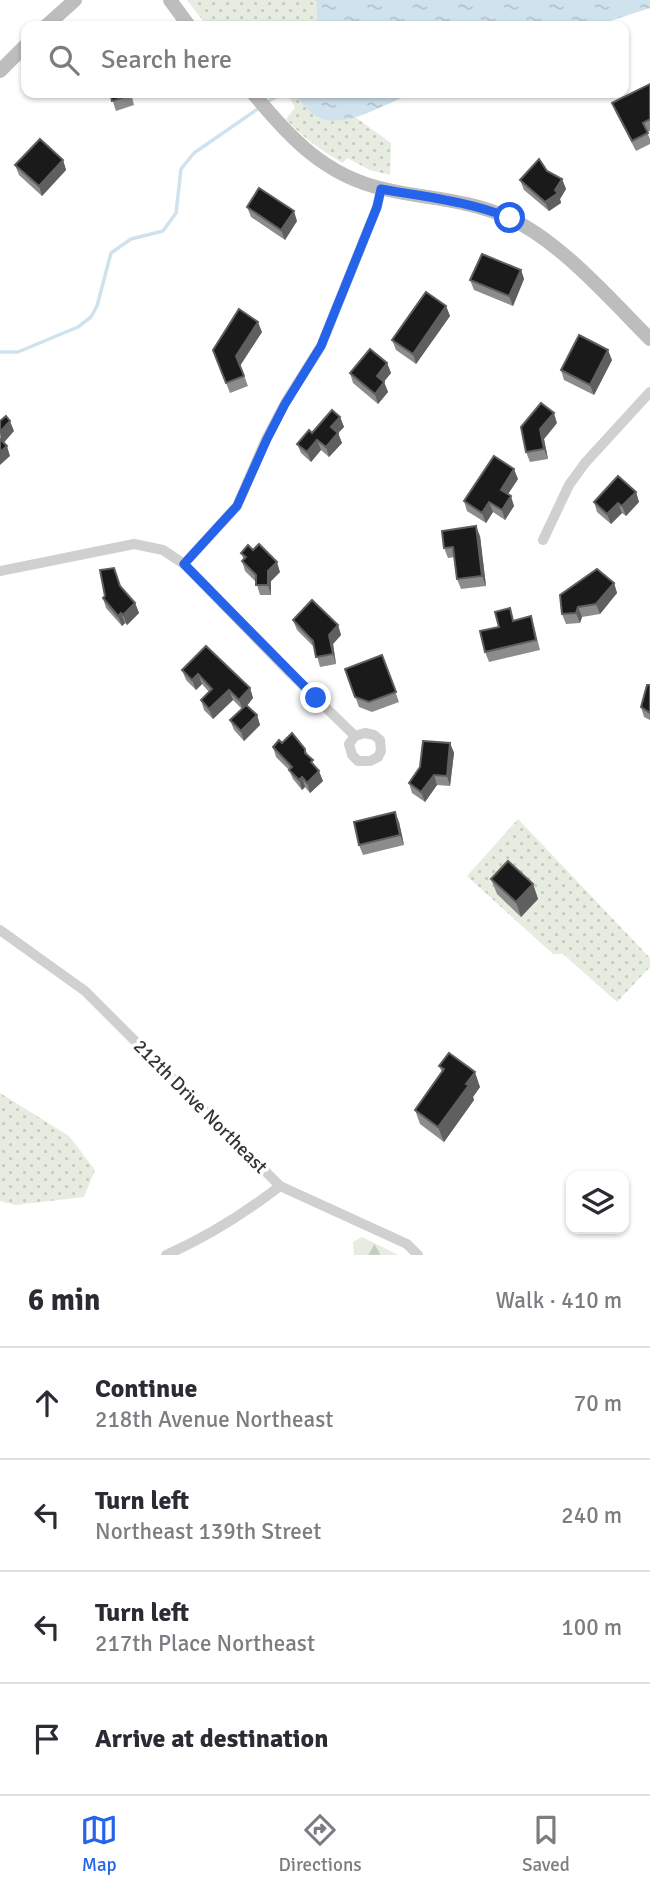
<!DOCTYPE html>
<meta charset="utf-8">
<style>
body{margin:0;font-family:Signika,sans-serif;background:#f2f2f3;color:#2b2b33}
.controls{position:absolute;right:21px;bottom:21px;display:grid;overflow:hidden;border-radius:14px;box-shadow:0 2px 5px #0004}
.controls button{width:63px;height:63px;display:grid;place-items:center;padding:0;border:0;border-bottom:2px solid #e1e1e2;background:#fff;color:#2b2b33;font:35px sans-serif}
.stop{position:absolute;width:21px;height:21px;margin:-16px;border:5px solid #2563eb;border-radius:50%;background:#fff}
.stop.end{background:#2563eb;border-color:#fff;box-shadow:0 2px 7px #0008}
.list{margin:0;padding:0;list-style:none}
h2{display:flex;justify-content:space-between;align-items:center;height:91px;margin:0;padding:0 28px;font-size:30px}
h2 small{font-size:23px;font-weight:400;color:#7c7c81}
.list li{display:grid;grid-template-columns:46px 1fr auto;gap:21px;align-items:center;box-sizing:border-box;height:112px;padding:0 28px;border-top:2px solid #e1e1e2}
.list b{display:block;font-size:26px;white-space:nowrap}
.list p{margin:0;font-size:23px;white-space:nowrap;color:#7c7c81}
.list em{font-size:23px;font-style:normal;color:#7c7c81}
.icon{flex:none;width:38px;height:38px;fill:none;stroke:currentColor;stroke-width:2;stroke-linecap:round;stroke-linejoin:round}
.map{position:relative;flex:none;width:650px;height:1255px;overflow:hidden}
.search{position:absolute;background:#fff;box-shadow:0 2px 5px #0004;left:21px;right:21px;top:21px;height:77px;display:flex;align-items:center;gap:18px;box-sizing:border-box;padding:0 24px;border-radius:14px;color:#7c7c81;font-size:26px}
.sheet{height:539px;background:#fff}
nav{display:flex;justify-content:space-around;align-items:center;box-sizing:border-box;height:98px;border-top:2px solid #e1e1e2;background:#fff;font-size:19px;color:#7c7c81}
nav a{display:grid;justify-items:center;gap:4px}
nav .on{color:#2563eb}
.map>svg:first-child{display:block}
.grass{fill:url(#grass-dots)}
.forest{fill:url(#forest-firs)}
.water{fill:url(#water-ripples)}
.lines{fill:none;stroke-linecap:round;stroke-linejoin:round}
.stream{stroke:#cfe2ee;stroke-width:3.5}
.street{stroke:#d0d0d0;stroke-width:10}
.secondary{stroke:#bdbdbd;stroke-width:14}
.wall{fill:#8c8c8c}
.shaded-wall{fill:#5f5f5f}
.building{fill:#1a1a1a;stroke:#5f5f5f;stroke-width:2}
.route{stroke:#2563eb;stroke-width:9}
.labels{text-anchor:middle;stroke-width:7;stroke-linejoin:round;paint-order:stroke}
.street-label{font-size:19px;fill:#333;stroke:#fff}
</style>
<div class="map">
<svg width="650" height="1255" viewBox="0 0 650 1255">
<defs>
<pattern id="grass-dots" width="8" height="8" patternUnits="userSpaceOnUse" patternTransform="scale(1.75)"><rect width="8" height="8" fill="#e6ecdf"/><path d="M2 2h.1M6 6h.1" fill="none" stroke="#c6cbc0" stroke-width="1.8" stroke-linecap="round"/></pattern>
<pattern id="forest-firs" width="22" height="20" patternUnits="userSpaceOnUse" patternTransform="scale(1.75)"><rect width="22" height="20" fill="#e6ecdf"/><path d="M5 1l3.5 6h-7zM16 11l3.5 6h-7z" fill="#c6cbc0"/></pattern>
<pattern id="water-ripples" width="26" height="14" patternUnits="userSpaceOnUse" patternTransform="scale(1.75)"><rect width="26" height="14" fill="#cfe2ee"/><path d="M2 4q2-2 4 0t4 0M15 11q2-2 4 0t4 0" fill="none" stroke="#b2c2cd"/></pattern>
</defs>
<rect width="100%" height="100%" fill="#fff"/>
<g class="grass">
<polygon points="187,0 314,0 317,3 317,18 312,26 207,26"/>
<path d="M295 94C318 121 321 123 355 117L391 143 390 175 370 170 347 158 343 163C321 150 303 138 286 119L295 108 290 98Z"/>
<polygon points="518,819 650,958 650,967 617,1002 563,954 553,954 467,876"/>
<polygon points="0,1093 69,1136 95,1170 84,1197 16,1205 0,1201"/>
</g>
<polygon class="forest" points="362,1237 398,1255 354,1255 353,1242"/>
<g class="water">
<polygon points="314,0 650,0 650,8 595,26 312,26 317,18 317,3"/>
<path d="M294 93H413C389 102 343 131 318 117 308 112 301 101 294 93Z"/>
</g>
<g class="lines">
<g class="stream">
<polyline points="265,104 281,93"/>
<polyline points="0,352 18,352 78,327 91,317 97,306 111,253 131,239 163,231 176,213 181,169 194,153 259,108"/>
</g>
<g class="street">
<polyline points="543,540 569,485 585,463 650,392"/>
<polyline points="184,564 237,506 266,439 285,403 321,346 377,207 381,189"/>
<polyline points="0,571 134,544 163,550 184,564 288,671 355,736"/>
<polygon points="365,733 374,735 380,740 381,751 378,757 370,761 358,761 352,755 349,744 355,736"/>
<polyline points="0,930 85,991 280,1186 407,1244 418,1255"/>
<path d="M166 1255C207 1237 245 1213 280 1186"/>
</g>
<g class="secondary">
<polyline points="170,0 189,26"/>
<polyline points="46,26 75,0"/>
<polyline points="0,71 26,45"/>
<path d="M253 93C289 137 325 176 384 189 426 199 468 199 509 218 559 240 611 300 650 339"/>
</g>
</g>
<g class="wall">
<polygon points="650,84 650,131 647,132 650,139 650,144 636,151 616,113 612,103"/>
<polygon points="110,93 138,93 139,95 132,97 134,105 116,111"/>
<polygon points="63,160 66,170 42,196 19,175 15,165"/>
<polygon points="547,171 562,179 566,189 560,199 561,203 549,211 524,190 520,180"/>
<polygon points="247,207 297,221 285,240 251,217"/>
<polygon points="521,270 524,279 513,306 474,290 470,280"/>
<polygon points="446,306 450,316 416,364 396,350 392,340"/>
<polygon points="262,332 240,365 248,386 230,393 213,350"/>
<polygon points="612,360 594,395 564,380 561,370"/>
<polygon points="387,363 391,373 384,382 388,392 378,404 353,383 350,373"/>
<polygon points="340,417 344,427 338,433 342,443 329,457 321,450 311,462 301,453 297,444"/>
<polygon points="557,423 544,439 548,459 530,462 526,452"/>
<polygon points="518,479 508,494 514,506 505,520 493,512 486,523 467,511 464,501"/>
<polygon points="636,492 639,502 626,516 622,513 611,524 597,512 594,502"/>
<polygon points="480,536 486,586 461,589 457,579 455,557 448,558 444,548"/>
<polygon points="241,553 280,572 271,581 271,595 260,595 256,582 245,571 242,561 244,560"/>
<polygon points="614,583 617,593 600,614 582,617 580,623 566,624 562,614"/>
<polygon points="121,587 135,603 139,613 127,625 125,623 122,626 106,608 103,598"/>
<polygon points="293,620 338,625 341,635 333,644 336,664 320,667 315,648 297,630"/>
<polygon points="514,621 534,626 540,650 489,662 485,652 499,627"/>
<polygon points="382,655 399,702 372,712 359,707 345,669"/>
<polygon points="182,670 250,688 253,698 247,706 257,715 260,725 244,741 234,730 230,720 242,709 233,700 213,719 204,710 201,700 209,692 202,684 196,690 186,680"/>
<polygon points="650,685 650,720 644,717 641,707"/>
<polygon points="282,743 305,749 308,755 323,781 310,793 305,787 302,790 293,779 289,770 276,757 273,747"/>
<polygon points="450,743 454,753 450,786 437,785 425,802 412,793 409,783"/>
<polygon points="399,822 404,845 363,855 359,845"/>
<polygon points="491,879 533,884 538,899 521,917 497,894"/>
<polygon points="439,1066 480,1087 473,1097 474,1100 444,1142 420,1124 415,1110 442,1072"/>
</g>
<g class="shaded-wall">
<polygon points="63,160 66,170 42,196 39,186"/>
<polygon points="562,179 566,189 560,199 561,203 549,211 545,202 555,190"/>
<polygon points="294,211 297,221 285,240 281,230"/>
<polygon points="521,270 524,279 513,306 509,296"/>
<polygon points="446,306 450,316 416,364 413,354"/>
<polygon points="258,322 262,332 240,366 236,356"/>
<polygon points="608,350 612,360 594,395 590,385"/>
<polygon points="387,363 391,373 380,386 377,376"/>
<polygon points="384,382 388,392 378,404 375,394"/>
<polygon points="554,413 557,423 544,439 548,459 544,449 540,429"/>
<polygon points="340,417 344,427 338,433 342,443 329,457 326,447 331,427"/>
<polygon points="10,421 14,431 1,446 0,432"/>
<polygon points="317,440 321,450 311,462 307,452"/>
<polygon points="7,446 10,456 0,465 0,452"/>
<polygon points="514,469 518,479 504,500 501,490"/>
<polygon points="636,492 639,502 626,516 622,506"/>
<polygon points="511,496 514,506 505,520 502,510"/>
<polygon points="489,502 493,512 486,523 482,513"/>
<polygon points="618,503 622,513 611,524 607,514"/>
<polygon points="476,526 480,536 486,586 482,576"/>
<polygon points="277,562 280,572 271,581 271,595 268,585 268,571"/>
<polygon points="614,583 617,593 600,614 596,604"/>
<polygon points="135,603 139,613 127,625 123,615"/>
<polygon points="578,607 582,617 580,623 576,613"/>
<polygon points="121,613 125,623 122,626 118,616"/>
<polygon points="338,625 341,635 333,644 336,664 333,654 329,635"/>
<polygon points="198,674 202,684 196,690 192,680"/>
<polygon points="250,688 253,698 243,710 239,700"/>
<polygon points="229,690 233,700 213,719 209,709"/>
<polygon points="257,715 260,725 244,741 241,731"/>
<polygon points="450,743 454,753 450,786 447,776"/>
<polygon points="319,771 323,781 310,793 307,783"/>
<polygon points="434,775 437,785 425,802 421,792"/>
<polygon points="302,777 305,787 302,790 299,780"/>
<polygon points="395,812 399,822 404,845 400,835"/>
<polygon points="533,884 538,899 521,917 516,902"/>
<polygon points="475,1072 480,1087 473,1097 474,1100 444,1142 438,1127 466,1084"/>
</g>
<g class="building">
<polygon points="650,84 650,119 643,123 648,133 632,141 612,103"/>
<polygon points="110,93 130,93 131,95 112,101"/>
<polygon points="40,139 63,160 39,186 15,165"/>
<polygon points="539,159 547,171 562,179 555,190 558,193 545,202 520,180"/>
<polygon points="259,188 294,211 281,230 247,207"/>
<polygon points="482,254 521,270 509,296 470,280"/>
<polygon points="426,292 446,306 413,354 392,340"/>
<polygon points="239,309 258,322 236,356 244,376 226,383 213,350"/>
<polygon points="579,335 608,350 590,385 561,370"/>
<polygon points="370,349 387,363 377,376 384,382 375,394 350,373"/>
<polygon points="541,403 554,413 540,429 544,449 526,452 521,427"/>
<polygon points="332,410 340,417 331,427 338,433 326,447 317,440 307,452 297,444 309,430 312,433"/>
<polygon points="6,416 10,421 0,432 0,421"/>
<polygon points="0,439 7,446 0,452"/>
<polygon points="494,456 514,469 501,490 511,496 502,510 489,502 482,513 464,501"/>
<polygon points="618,476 636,492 622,506 618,503 607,514 594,502"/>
<polygon points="476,526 482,576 457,579 453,547 444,548 442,531"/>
<polygon points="259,544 277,562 268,571 268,585 256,585 256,575 242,561 246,557 241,553 248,545 253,550"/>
<polygon points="114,568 120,586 135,603 123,615 121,613 118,616 103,598 105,596 100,570"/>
<polygon points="597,569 614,583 596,604 578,607 576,613 562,614 560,595"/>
<polygon points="312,600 338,625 329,635 333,654 316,657 313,641 293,620"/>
<polygon points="510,608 513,621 531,616 536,640 485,652 480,631 499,627 495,612"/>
<polygon points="206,646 250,688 239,700 229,690 209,709 201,700 212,689 198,674 192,680 182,670"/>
<polygon points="382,655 396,692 369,702 355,697 345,669"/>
<polygon points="647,685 650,685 650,713 641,707"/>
<polygon points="246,705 257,715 241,731 230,720"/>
<polygon points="292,733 305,749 305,753 313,760 311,762 319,771 307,783 302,777 299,780 289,770 292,767 273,747 279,740 282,743"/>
<polygon points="423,741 450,743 447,776 434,775 421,792 409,783 420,767"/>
<polygon points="395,812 400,835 359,845 354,822"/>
<polygon points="508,861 533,884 516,902 491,879"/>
<polygon points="449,1053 475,1072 466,1084 469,1085 438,1127 415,1110 444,1069 439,1066"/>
</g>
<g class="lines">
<path class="route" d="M316 698 184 564 237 506 267 439 285 404 321 346 377 207 381 189C425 197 468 201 510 218"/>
</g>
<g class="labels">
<g class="street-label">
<text transform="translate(201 1106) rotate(45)" y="7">212th Drive Northeast</text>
</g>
</g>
</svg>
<div class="controls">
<button><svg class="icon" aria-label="layers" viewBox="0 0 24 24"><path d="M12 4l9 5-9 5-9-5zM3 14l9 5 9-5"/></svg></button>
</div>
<div class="stop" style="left:510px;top:218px"></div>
<div class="stop end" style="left:316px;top:698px"></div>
<div class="search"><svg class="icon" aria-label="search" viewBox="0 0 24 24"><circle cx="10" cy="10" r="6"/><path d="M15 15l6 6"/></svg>Search here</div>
</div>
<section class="sheet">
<h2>6 min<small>Walk · 410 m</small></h2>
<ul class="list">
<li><svg class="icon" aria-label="ahead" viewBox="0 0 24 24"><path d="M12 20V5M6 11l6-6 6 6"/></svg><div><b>Continue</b><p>218th Avenue Northeast</p></div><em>70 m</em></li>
<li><svg class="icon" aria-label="left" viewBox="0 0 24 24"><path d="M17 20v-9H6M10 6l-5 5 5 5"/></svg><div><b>Turn left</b><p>Northeast 139th Street</p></div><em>240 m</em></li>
<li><svg class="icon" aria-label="left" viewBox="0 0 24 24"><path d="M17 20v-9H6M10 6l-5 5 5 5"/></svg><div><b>Turn left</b><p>217th Place Northeast</p></div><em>100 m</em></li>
<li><svg class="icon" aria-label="arrive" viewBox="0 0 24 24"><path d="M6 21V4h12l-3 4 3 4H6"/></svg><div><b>Arrive at destination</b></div></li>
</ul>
</section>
<nav>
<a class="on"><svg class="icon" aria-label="map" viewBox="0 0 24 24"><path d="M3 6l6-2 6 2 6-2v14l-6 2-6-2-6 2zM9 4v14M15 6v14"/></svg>Map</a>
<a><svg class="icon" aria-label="directions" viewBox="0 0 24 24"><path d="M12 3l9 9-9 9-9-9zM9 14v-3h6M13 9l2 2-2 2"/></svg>Directions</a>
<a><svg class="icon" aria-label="saved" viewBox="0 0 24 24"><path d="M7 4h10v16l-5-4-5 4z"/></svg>Saved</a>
</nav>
